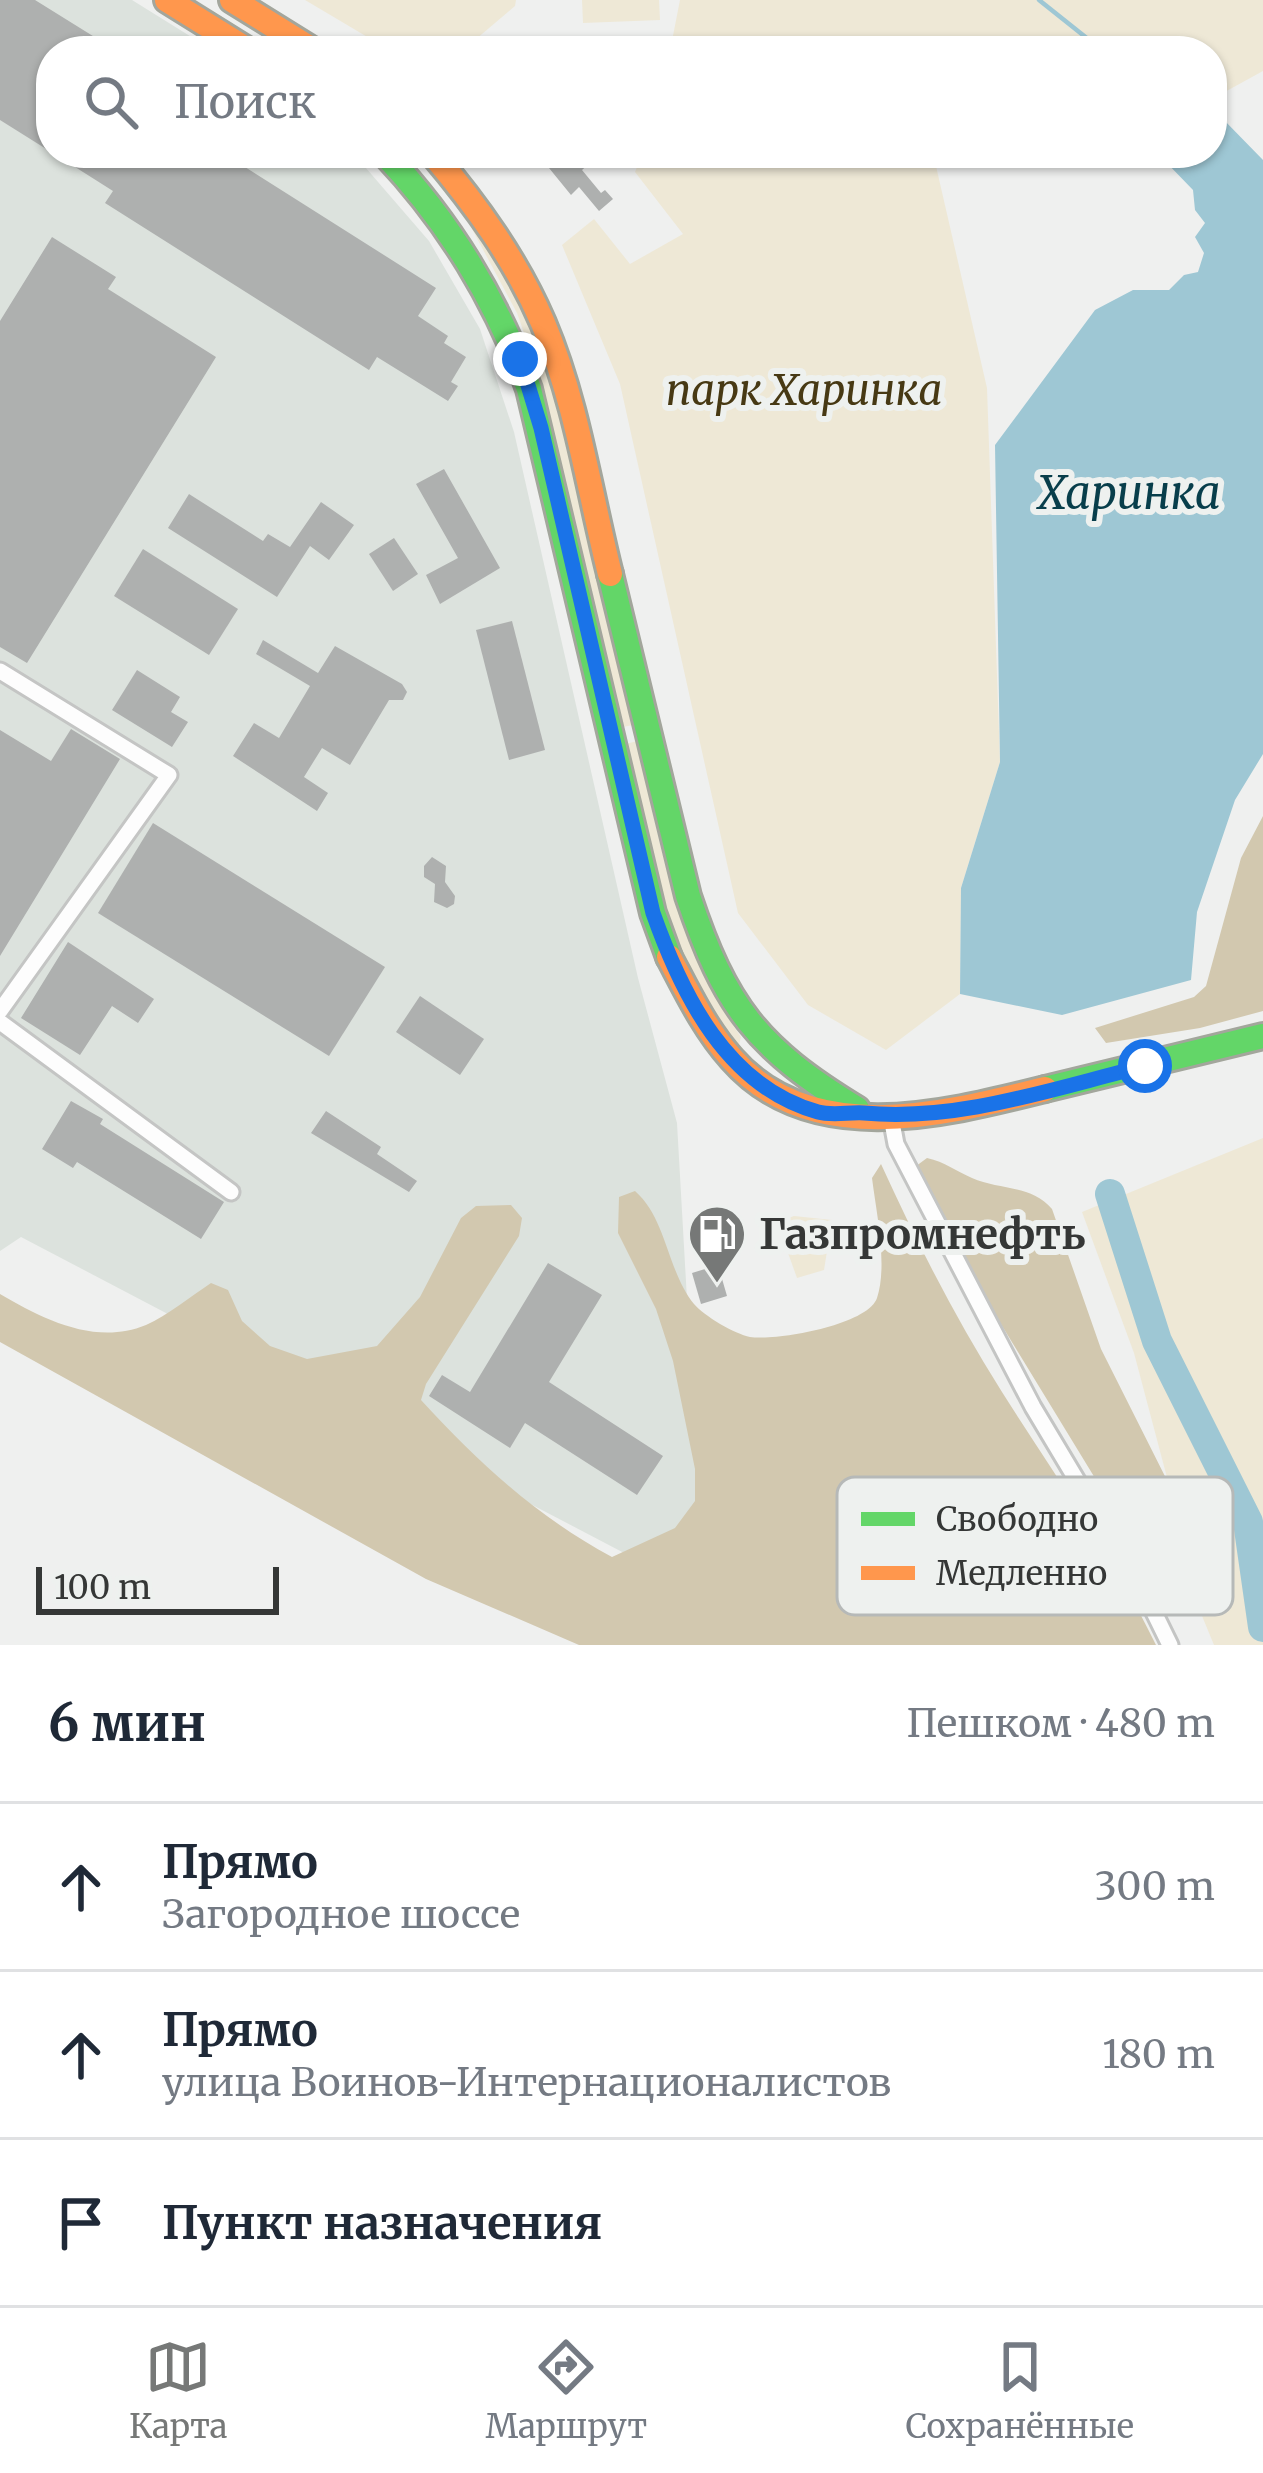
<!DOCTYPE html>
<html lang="ru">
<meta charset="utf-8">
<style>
body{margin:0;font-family:Merriweather,serif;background:#f2f2f3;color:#1f2937}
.scale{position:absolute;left:36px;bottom:30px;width:243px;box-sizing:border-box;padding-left:12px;border:6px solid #353736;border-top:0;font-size:33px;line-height:42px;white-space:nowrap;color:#353736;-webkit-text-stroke:9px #eef1ef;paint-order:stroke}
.stop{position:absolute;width:36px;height:36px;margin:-27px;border:9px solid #1a73e8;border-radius:50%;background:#fff}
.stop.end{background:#1a73e8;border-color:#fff;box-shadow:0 3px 12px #0008}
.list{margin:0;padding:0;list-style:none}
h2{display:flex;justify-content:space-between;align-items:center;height:156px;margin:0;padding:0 48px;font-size:51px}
h2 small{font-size:39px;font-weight:400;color:#747a83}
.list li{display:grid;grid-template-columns:78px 1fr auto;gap:36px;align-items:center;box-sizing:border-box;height:168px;padding:0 48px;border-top:3px solid #e0e1e3}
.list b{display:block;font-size:45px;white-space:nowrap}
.list p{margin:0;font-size:39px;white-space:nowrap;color:#747a83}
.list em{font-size:39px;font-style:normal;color:#747a83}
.icon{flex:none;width:66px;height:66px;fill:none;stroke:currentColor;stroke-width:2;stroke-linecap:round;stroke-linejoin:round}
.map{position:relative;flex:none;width:1263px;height:1645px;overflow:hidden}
.search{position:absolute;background:#fff;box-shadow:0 3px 9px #0004;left:36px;right:36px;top:36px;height:132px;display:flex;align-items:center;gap:30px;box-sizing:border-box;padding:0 42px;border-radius:48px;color:#747a83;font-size:45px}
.sheet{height:660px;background:#fff}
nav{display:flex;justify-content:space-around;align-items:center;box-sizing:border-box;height:168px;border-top:3px solid #e0e1e3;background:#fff;font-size:33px;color:#747a83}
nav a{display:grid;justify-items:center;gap:6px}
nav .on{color:#767877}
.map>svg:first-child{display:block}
.built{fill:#dce2dd}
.green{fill:#eee8d6}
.forest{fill:#d2c8af}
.water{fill:#9ec7d4}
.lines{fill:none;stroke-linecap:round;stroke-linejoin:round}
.stream{stroke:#9ec7d4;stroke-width:4.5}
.river{stroke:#9ec7d4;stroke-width:30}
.building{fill:#aeb0af}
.street-casing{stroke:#c4c5c4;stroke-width:21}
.fast-casing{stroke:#a3a69c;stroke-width:30}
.slow-casing{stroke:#a3a69c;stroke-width:30}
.street{stroke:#fdfdfd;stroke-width:15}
.fast{stroke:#63d668;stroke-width:24}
.slow{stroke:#ff974d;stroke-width:24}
.route{stroke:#1a73e8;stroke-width:15}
.labels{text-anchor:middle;stroke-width:12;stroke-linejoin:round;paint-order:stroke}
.park-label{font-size:42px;font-style:italic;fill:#473914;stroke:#eef1ef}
.poi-label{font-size:42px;font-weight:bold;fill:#353736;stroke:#eef1ef;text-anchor:start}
.water-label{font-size:45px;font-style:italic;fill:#083e4b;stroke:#eef1ef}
.key{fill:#eef1ef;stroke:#b6b9b8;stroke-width:3}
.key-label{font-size:33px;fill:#353736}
</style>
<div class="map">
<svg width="1263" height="1645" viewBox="0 0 1263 1645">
<rect width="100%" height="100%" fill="#eff0ef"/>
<polygon class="built" points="0,0 132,0 214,51 51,51 51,153 353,153 429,241 480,329 514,432 638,978 677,1123 688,1317 740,1547 668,1576 21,1237 0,1251"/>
<g class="green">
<polygon points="305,0 516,0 515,6 462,51 391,51"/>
<polygon points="582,0 659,0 660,20 583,23"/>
<polygon points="680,0 1263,0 1263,71 1212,99 1212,51 670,51"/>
<polygon points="643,153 933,153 987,388 1000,762 961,888 960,994 886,1050 808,1005 738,913 620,384 562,245 594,219 630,264 683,234 635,172"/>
<polygon points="472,229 477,229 511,282 550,377 633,725 623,727 543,387 517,313"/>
<path d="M637 741C660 845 678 948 741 1037L739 1045C671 992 646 826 626 744Z"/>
<polygon points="1263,1138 1263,1645 1214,1645 1200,1611 1212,1555 1169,1485 1134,1353 1082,1212"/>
<polygon points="794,1216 832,1220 824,1270 797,1278 783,1239 786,1219"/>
</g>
<g class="forest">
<polygon points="1263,816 1263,1011 1200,1028 1106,1043 1095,1028 1194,997 1206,986 1241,858"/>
<path d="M927 1158C945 1162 956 1171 972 1178 999 1190 1032 1185 1052 1209L1101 1349 1194 1534 1195 1571 1185 1604H1168L1150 1580 1134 1542 908 1172Z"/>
<path d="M881 1164C917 1243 956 1319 1002 1392 1055 1476 1113 1556 1156 1645H579L426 1579 0 1342V1294C43 1319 95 1346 146 1325 168 1315 190 1297 211 1283L228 1290 242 1321 270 1346 307 1359 377 1346 420 1297 461 1218 476 1206 511 1205 522 1218 519 1236 426 1384 421 1400C479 1463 536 1516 612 1557L675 1528 695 1501V1469L673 1361 656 1309 618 1233 619 1197 635 1191C667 1219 667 1271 694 1304 704 1316 735 1334 750 1337 776 1341 868 1325 877 1298 888 1265 876 1211 872 1178Z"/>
</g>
<polygon class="water" points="1212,119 1223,119 1263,160 1263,754 1235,800 1197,912 1191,980 1062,1015 960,994 961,888 1000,762 995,445 1095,310 1133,290 1169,290 1184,275 1198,272 1204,253 1195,237 1205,223 1195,210 1193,190 1163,159 1163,153 1212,153"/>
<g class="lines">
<polyline class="stream" points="1039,0 1103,51"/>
<polyline class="river" points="1110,1194 1157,1341 1248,1522 1263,1627"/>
</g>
<g class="building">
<polygon points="0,0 35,0 117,51 51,51 51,152 0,120"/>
<rect x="589" y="38" width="64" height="13"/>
<polygon points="53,153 223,153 436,288 418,316 448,336 444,343 466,357 451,382 458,386 448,401 377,357 369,370 105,203 113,191"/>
<polygon points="568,153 601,153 582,170 601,193 605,190 613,199 599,211 579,187 571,195 549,168"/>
<polygon points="52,237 116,277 108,289 216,357 27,663 0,647 0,321"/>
<polygon points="444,469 500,568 440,604 426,575 458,558 416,484"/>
<polygon points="189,494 263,541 268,534 290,547 321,502 354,525 329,560 310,546 277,597 168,528"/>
<polygon points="394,538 418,574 393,591 369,554"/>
<polygon points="143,549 238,609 209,655 114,596"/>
<polygon points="512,621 545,750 509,760 476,630"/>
<polygon points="263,640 318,673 335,646 402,684 407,692 403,700 389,700 350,765 322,748 304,777 328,793 317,811 233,756 254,723 279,738 310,686 256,654"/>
<polygon points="137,670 180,697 171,712 188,722 172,747 112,710"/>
<polygon points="71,729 120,759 0,956 0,730 51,761"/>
<polygon points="153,823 385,967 329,1056 98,913"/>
<polygon points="432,857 446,866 445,882 455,896 454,904 447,908 434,902 435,884 424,877 424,866"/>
<polygon points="68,942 154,999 138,1023 112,1006 80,1055 21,1018"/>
<polygon points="420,996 484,1039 460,1075 396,1032"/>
<polygon points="71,1101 103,1119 100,1124 224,1202 201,1239 77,1162 73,1168 42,1149"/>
<polygon points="326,1111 381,1147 377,1154 417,1181 409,1192 311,1133"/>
<polygon points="548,1263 602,1295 549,1382 663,1456 637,1495 525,1423 510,1448 429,1396 442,1375 470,1392"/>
<polygon points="718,1265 727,1296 701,1304 692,1273"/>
</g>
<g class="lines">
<defs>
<g id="street">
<polyline points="0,671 169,775 0,1011"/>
<polyline points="0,1022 231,1192"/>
<polyline points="891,1117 896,1144 1033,1407 1146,1596 1170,1645"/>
</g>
<g id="fast">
<path d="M384 153C450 223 496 299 529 389L653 913 669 957"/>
<path d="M610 574 688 896C725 1007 757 1048 857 1109"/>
<polyline points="1045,1089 1263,1036"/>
</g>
<g id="slow">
<polyline points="167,0 249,51"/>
<polyline points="232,0 314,51"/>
<path d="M432 153C476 205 516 260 543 323 577 403 589 491 610 574"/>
<path d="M669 957C688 993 705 1029 732 1059 811 1149 945 1114 1045 1089"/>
</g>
</defs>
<use href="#street" class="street-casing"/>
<use href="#fast" class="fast-casing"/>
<use href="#slow" class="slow-casing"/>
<use href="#street" class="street"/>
<use href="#fast" class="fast"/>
<use href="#slow" class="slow"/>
</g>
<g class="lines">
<path class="route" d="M520 359 541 428 653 913C682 995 727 1087 818 1112 832 1116 849 1112 864 1113 959 1122 1054 1088 1145 1066"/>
</g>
<defs>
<symbol id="fuel-pin" viewBox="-11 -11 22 30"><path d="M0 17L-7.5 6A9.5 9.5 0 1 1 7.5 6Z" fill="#767877" stroke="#eef1ef"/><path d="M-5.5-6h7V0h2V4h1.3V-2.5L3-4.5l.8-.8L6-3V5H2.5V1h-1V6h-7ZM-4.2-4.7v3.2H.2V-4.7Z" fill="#fff"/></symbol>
</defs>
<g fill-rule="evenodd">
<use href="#fuel-pin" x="684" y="1201" width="66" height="90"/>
</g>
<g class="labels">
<g class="park-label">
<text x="804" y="405">парк Харинка</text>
</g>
<g class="poi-label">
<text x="759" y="1249">Газпромнефть</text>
</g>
<g class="water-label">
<text x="1129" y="509">Харинка</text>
</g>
</g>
<rect x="837" y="1477" width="396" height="138" rx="18" class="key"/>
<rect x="861" y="1512" width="54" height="14" fill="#63d668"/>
<rect x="861" y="1566" width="54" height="14" fill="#ff974d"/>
<g class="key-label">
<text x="936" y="1531">Свободно</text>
<text x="936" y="1585">Медленно</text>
</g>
</svg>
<div class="scale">100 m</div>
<div class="stop" style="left:1145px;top:1066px"></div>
<div class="stop end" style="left:520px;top:359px"></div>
<div class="search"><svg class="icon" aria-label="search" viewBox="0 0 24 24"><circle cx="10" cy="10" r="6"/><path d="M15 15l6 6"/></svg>Поиск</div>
</div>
<section class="sheet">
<h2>6 мин<small>Пешком · 480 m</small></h2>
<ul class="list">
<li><svg class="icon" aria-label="ahead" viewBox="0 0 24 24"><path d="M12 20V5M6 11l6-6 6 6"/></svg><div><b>Прямо</b><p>Загородное шоссе</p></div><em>300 m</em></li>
<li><svg class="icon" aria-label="ahead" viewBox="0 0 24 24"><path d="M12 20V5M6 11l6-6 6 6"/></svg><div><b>Прямо</b><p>улица Воинов-Интернационалистов</p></div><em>180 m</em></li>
<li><svg class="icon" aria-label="arrive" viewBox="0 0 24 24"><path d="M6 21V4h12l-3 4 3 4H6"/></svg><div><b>Пункт назначения</b></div></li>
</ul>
</section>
<nav>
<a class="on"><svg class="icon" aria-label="map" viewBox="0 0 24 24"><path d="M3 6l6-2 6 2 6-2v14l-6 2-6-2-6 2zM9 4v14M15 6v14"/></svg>Карта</a>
<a><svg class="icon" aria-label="directions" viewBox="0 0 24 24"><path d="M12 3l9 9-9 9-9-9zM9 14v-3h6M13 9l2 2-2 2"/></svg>Маршрут</a>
<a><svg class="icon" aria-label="saved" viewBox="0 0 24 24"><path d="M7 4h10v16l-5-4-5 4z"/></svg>Сохранённые</a>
</nav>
